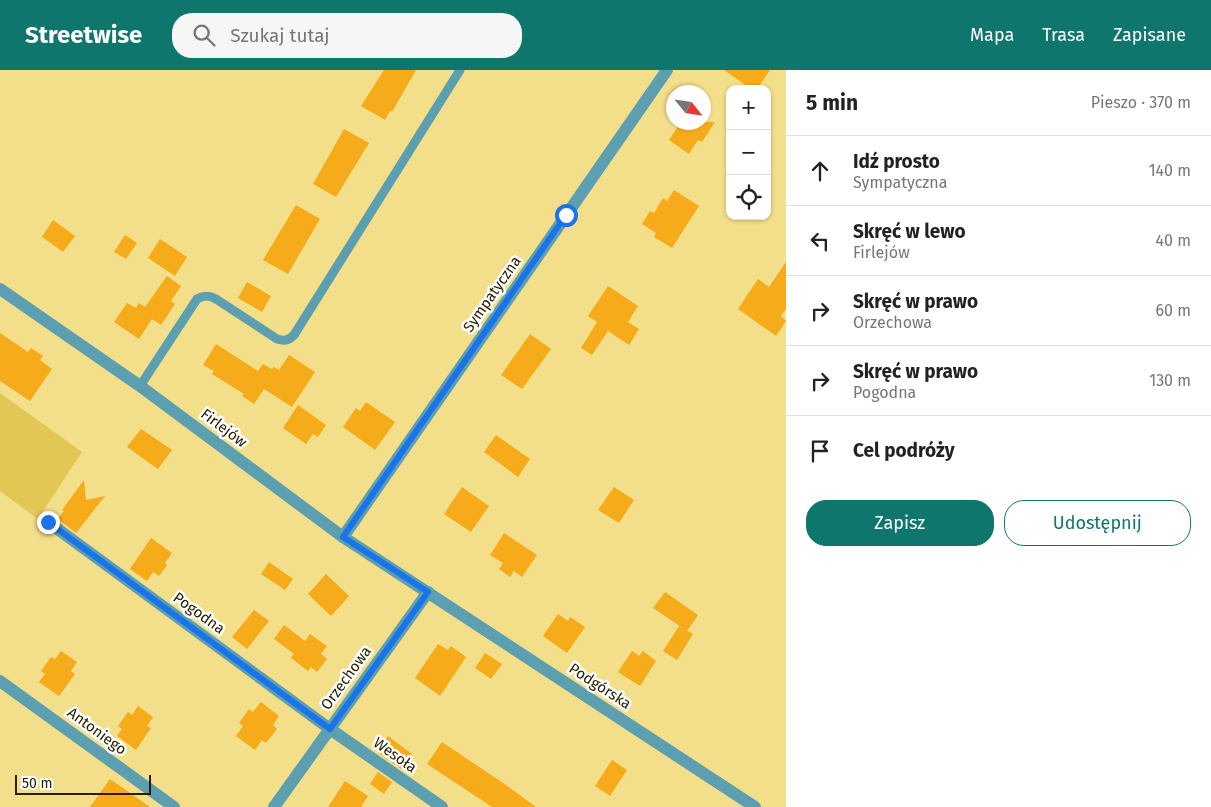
<!DOCTYPE html>
<html lang="pl">
<meta charset="utf-8">
<style>
body{margin:0;font-family:"Fira Sans",sans-serif;background:#f6f6f6;color:#222}
.controls{position:absolute;right:15px;top:15px;display:grid;overflow:hidden;border-radius:10px;box-shadow:0 1px 4px #0004}
.controls button{width:45px;height:45px;display:grid;place-items:center;padding:0;border:0;border-bottom:1px solid #e0e0e0;background:#fff;color:#222;font:25px sans-serif}
.compass{position:absolute;left:666px;top:15px;width:45px;height:45px;border-radius:50%;background:#fff;box-shadow:0 1px 4px #0004;rotate:120deg}
.scale{position:absolute;left:15px;bottom:12px;width:136px;box-sizing:border-box;padding-left:5px;border:2px solid #282000;border-top:0;font-size:14px;line-height:18px;white-space:nowrap;color:#282000;-webkit-text-stroke:4px #fff;paint-order:stroke}
.stop{position:absolute;width:15px;height:15px;margin:-11px;border:4px solid #1a73e8;border-radius:50%;background:#fff}
.stop.end{background:#1a73e8;border-color:#fff;box-shadow:0 1px 5px #0008}
.list{margin:0;padding:0;list-style:none}
h2{display:flex;justify-content:space-between;align-items:center;height:65px;margin:0;padding:0 20px;font-size:21px}
h2 small{font-size:16px;font-weight:400;color:#767676}
.list li{display:grid;grid-template-columns:32px 1fr auto;gap:15px;align-items:center;box-sizing:border-box;height:70px;padding:0 20px;border-top:1px solid #e0e0e0}
.list b{display:block;font-size:19px;white-space:nowrap}
.list p{margin:0;font-size:16px;white-space:nowrap;color:#767676}
.list em{font-size:16px;font-style:normal;color:#767676}
.actions{display:flex;gap:10px;padding:15px 20px}
.actions a{flex:1;padding:11px 0;border:1px solid #0f766e;border-radius:20px;text-align:center;font-size:18px;color:#0f766e}
.actions .main{background:#0f766e;color:#fff}
.icon{flex:none;width:28px;height:28px;fill:none;stroke:currentColor;stroke-width:2;stroke-linecap:round;stroke-linejoin:round}
.map{position:relative;flex:none;width:786px;height:737px;overflow:hidden}
header{display:flex;align-items:center;gap:30px;box-sizing:border-box;height:70px;padding:0 25px;background:#0f766e;color:#fff}
header strong{font-size:24px}
nav{display:flex;gap:28px;margin-inline-start:auto;font-size:18px}
.search{width:350px;height:45px;background:#f6f6f6;display:flex;align-items:center;gap:12px;box-sizing:border-box;padding:0 18px;border-radius:20px;color:#767676;font-size:19px}
main{display:flex}
aside{flex:1;background:#fff}
.map>svg:first-child{display:block}
.green{fill:#e2c755}
.building{fill:#f5ab1a}
.lines{fill:none;stroke-linecap:round;stroke-linejoin:round}
.service{stroke:#5c9fb0;stroke-width:9}
.minor{stroke:#5c9fb0;stroke-width:12}
.route{stroke:#1a73e8;stroke-width:6}
.labels{text-anchor:middle;stroke-width:5;stroke-linejoin:round;paint-order:stroke}
.street-label{font-size:15px;fill:#282000;stroke:#fff}
</style>
<header>
<strong>Streetwise</strong>
<div class="search"><svg class="icon" aria-label="search" viewBox="0 0 24 24"><circle cx="10" cy="10" r="6"/><path d="M15 15l6 6"/></svg>Szukaj tutaj</div>
<nav><a>Mapa</a><a>Trasa</a><a>Zapisane</a></nav>
</header>
<main>
<div class="map">
<svg width="786" height="737" viewBox="0 0 786 737">
<rect width="100%" height="100%" fill="#f3df89"/>
<polygon class="green" points="0,323 82,382 38,449 0,421"/>
<g class="building">
<polygon points="384,0 416,0 392,42 390,41 385,50 361,36"/>
<polygon points="724,0 770,0 757,19 751,19"/>
<polygon points="681,52 715,52 702,72 698,70 689,84 669,70"/>
<polygon points="344,59 369,73 336,127 313,114"/>
<polygon points="674,120 699,136 672,178 654,167 656,163 642,154 650,141 654,143 663,128 667,131"/>
<polygon points="296,135 320,149 288,204 263,190"/>
<polygon points="53,150 75,166 63,182 42,167"/>
<polygon points="125,165 137,173 126,189 114,182"/>
<polygon points="160,169 187,187 175,206 148,188"/>
<polygon points="786,192 786,239 781,246 786,251 776,266 738,239 758,209 769,217"/>
<polygon points="167,206 181,216 171,231 175,234 161,255 152,249 139,269 114,252 127,233 136,238 139,233 145,237"/>
<polygon points="247,212 271,226 262,242 238,228"/>
<polygon points="608,216 638,236 628,252 639,259 629,275 608,261 592,285 581,278 597,252 588,246"/>
<polygon points="0,263 28,282 31,278 43,286 40,290 52,299 30,331 0,311"/>
<polygon points="530,264 551,279 522,319 501,305"/>
<polygon points="216,274 258,301 263,294 272,299 274,297 279,300 289,285 315,302 292,337 264,319 254,334 242,326 244,324 212,304 214,301 203,295"/>
<polygon points="366,332 395,352 375,380 343,357 356,338 360,341"/>
<polygon points="298,335 326,355 318,367 313,364 306,374 283,358"/>
<polygon points="141,359 172,380 158,399 127,377"/>
<polygon points="496,365 530,389 518,407 484,382"/>
<polygon points="84,410 86,430 105,426 76,463 58,449 64,441 62,440"/>
<polygon points="462,417 489,436 471,462 444,444"/>
<polygon points="614,417 634,430 619,453 598,440"/>
<polygon points="504,463 537,485 522,507 514,501 510,507 499,499 503,493 490,485"/>
<polygon points="151,468 172,483 165,493 167,495 159,506 153,502 147,511 130,499"/>
<polygon points="269,492 293,509 285,520 261,504"/>
<polygon points="326,504 349,526 331,546 308,524"/>
<polygon points="665,522 698,545 687,561 653,538"/>
<polygon points="254,540 269,551 247,579 232,567"/>
<polygon points="558,544 568,551 570,547 585,557 567,583 543,566"/>
<polygon points="284,555 305,571 310,564 327,576 321,584 327,589 317,602 311,597 308,601 291,588 294,584 274,569"/>
<polygon points="679,556 693,564 677,590 663,581"/>
<polygon points="438,574 448,580 451,576 466,587 440,626 415,608"/>
<polygon points="61,581 77,592 71,601 75,604 59,626 39,612 45,604 41,601 51,587 55,589"/>
<polygon points="632,581 639,586 643,581 656,591 640,616 618,602"/>
<polygon points="485,583 502,594 491,609 475,598"/>
<polygon points="261,632 279,646 273,655 277,659 266,673 262,670 255,680 236,666 243,656 239,653 249,639 253,642"/>
<polygon points="138,636 153,647 147,656 151,658 136,680 117,666 122,659 118,656 128,642 132,645"/>
<polygon points="388,666 412,684 401,699 377,682"/>
<polygon points="442,672 506,715 536,737 492,737 427,694"/>
<polygon points="612,690 627,700 610,726 595,716"/>
<polygon points="378,702 392,712 384,724 370,714"/>
<polygon points="110,709 150,737 90,737"/>
<polygon points="345,711 368,726 361,737 328,737"/>
</g>
<g class="lines">
<path class="service" d="M140 316 197 229C204 225 209 225 216 229L277 269C284 271 288 271 294 265L460 0"/>
<g class="minor">
<polyline points="0,219 140,316 343,467 755,737"/>
<polyline points="48,452 330,659 442,737"/>
<polyline points="343,467 667,0"/>
<polyline points="0,611 174,737"/>
<polyline points="274,737 428,522"/>
</g>
</g>
<g class="lines">
<polyline class="route" points="48,452 330,659 428,522 343,467 566,145"/>
</g>
<g class="labels">
<g class="street-label">
<text transform="translate(492 224) rotate(-55)" y="5">Sympatyczna</text>
<text transform="translate(224 358) rotate(37)" y="5">Firlejów</text>
<text transform="translate(199 543) rotate(36)" y="5">Pogodna</text>
<text transform="translate(346 608) rotate(-54)" y="5">Orzechowa</text>
<text transform="translate(600 616) rotate(33)" y="5">Podgórska</text>
<text transform="translate(97 661) rotate(36)" y="5">Antoniego</text>
<text transform="translate(395 685) rotate(35)" y="5">Wesoła</text>
</g>
</g>
</svg>
<div class="controls">
<button>+</button>
<button>−</button>
<button><svg class="icon" aria-label="locate" viewBox="0 0 24 24"><circle cx="12" cy="12" r="6"/><path d="M12 2v4M12 18v4M2 12h4M18 12h4"/></svg></button>
</div>
<svg class="compass" viewBox="-18 -18 36 36"><path d="M0-13l5 13h-10z" fill="#e53935"/><path d="M0 13l5-13h-10z" fill="#767676"/></svg>
<div class="scale">50 m</div>
<div class="stop" style="left:566px;top:145px"></div>
<div class="stop end" style="left:48px;top:452px"></div>
</div>
<aside>
<h2>5 min<small>Pieszo · 370 m</small></h2>
<ul class="list">
<li><svg class="icon" aria-label="ahead" viewBox="0 0 24 24"><path d="M12 20V5M6 11l6-6 6 6"/></svg><div><b>Idź prosto</b><p>Sympatyczna</p></div><em>140 m</em></li>
<li><svg class="icon" aria-label="left" viewBox="0 0 24 24"><path d="M17 20v-9H6M10 6l-5 5 5 5"/></svg><div><b>Skręć w lewo</b><p>Firlejów</p></div><em>40 m</em></li>
<li><svg class="icon" aria-label="right" viewBox="0 0 24 24"><path d="M7 20v-9h11M14 6l5 5-5 5"/></svg><div><b>Skręć w prawo</b><p>Orzechowa</p></div><em>60 m</em></li>
<li><svg class="icon" aria-label="right" viewBox="0 0 24 24"><path d="M7 20v-9h11M14 6l5 5-5 5"/></svg><div><b>Skręć w prawo</b><p>Pogodna</p></div><em>130 m</em></li>
<li><svg class="icon" aria-label="arrive" viewBox="0 0 24 24"><path d="M6 21V4h12l-3 4 3 4H6"/></svg><div><b>Cel podróży</b></div></li>
</ul>
<div class="actions"><a class="main">Zapisz</a><a>Udostępnij</a></div>
</aside>
</main>
